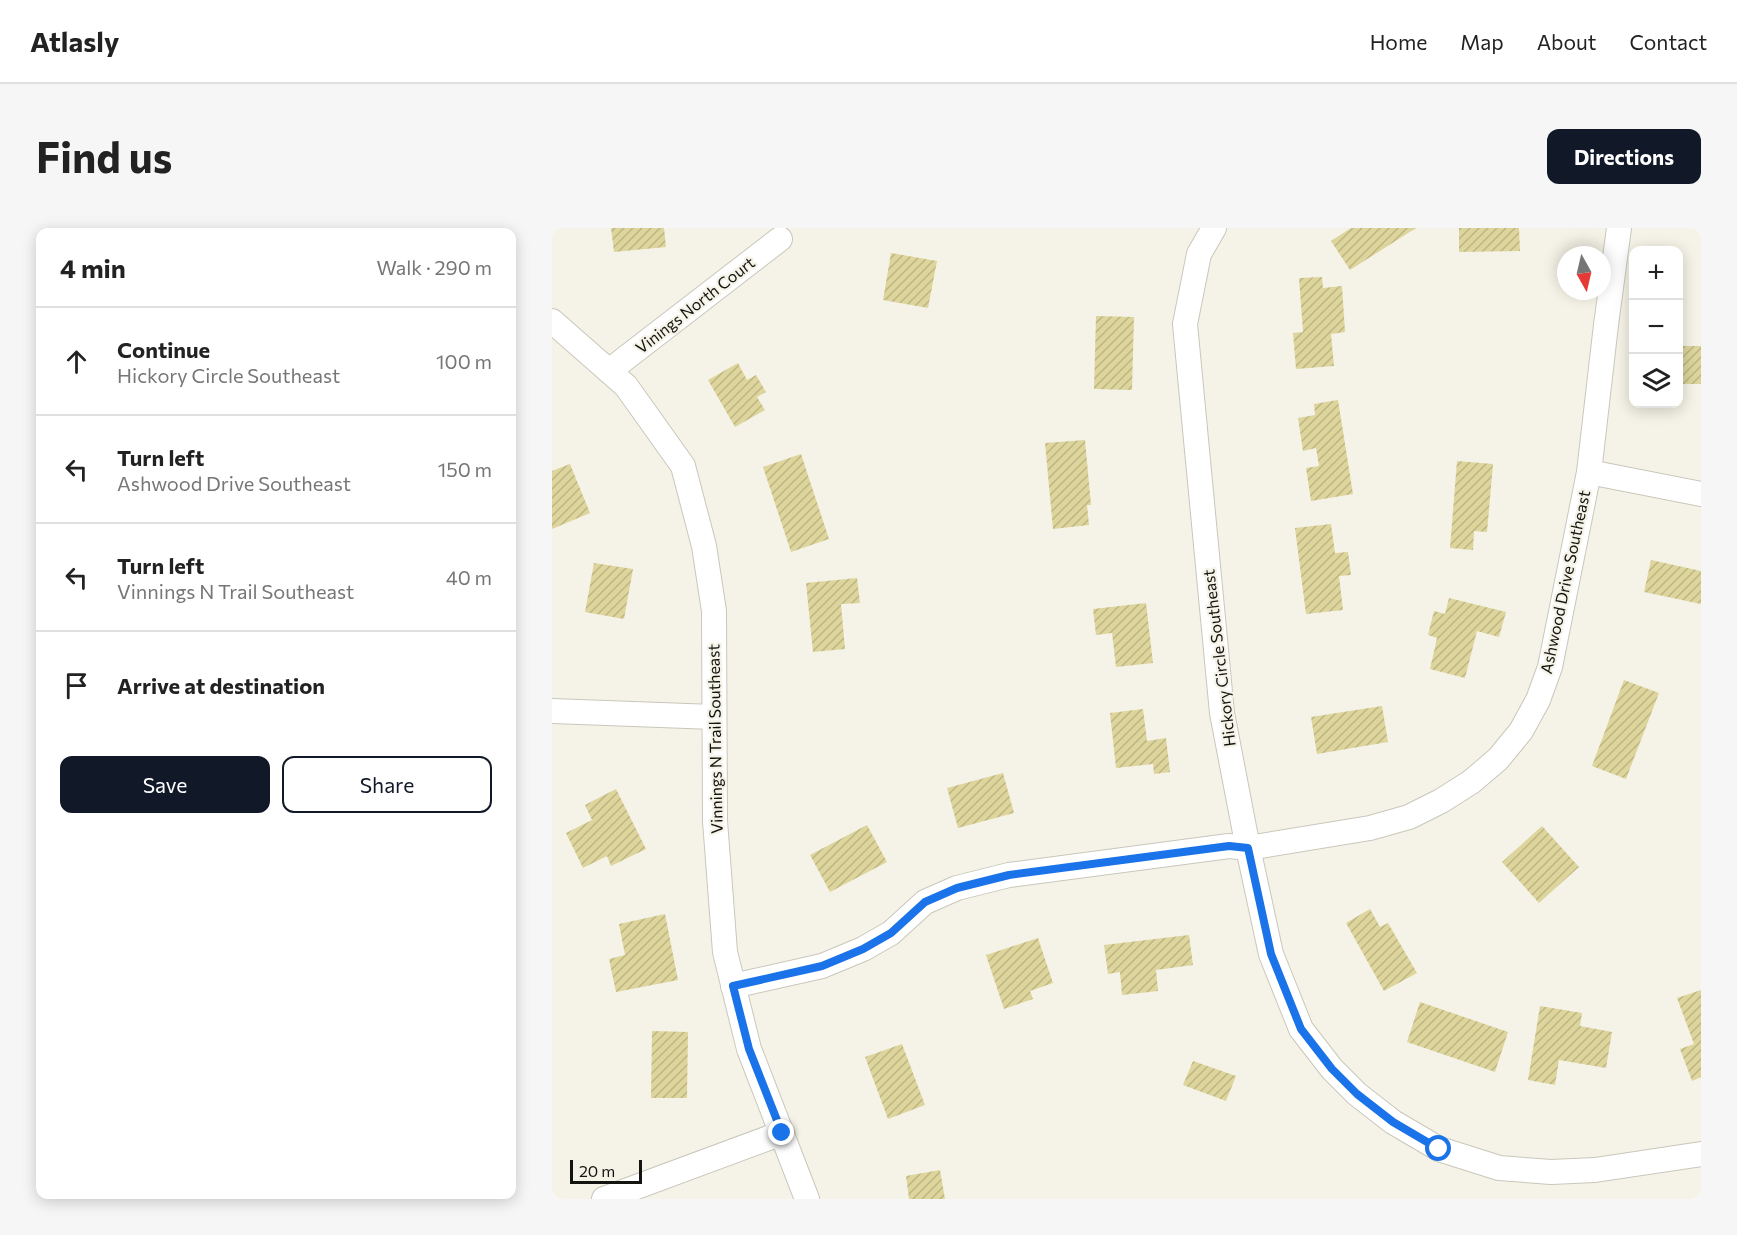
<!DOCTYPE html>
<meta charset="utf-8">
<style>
body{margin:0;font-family:Commissioner,sans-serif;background:#f6f6f6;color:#222}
.controls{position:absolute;right:18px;top:18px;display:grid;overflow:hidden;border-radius:12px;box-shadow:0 3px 15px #0003}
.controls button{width:54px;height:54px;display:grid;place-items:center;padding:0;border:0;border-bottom:2px solid #e0e0e0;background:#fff;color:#222;font:30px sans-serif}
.compass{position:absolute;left:1005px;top:18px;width:54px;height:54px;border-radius:50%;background:#fff;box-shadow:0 3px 15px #0003;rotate:172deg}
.scale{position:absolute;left:18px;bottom:15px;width:72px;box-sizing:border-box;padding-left:6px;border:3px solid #13130f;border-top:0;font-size:16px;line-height:21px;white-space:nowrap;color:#13130f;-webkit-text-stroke:4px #f5f3e7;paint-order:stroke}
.stop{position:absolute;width:18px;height:18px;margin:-14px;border:4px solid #1a73e8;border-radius:50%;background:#fff}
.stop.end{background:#1a73e8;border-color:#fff;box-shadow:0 2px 6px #0008}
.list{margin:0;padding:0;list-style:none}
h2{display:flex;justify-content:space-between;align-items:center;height:78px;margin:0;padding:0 24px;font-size:26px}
h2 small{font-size:20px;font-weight:400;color:#767676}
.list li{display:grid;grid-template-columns:39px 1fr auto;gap:18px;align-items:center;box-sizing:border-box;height:108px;padding:0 24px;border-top:2px solid #e0e0e0}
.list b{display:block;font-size:22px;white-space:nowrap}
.list p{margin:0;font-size:20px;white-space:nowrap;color:#767676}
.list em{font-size:20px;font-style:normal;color:#767676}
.actions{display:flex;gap:12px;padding:18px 24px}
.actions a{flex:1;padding:14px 0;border:2px solid #111827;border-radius:12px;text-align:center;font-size:21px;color:#111827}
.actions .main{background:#111827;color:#fff}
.icon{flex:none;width:33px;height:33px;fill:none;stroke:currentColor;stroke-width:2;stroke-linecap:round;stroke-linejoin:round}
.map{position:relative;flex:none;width:1149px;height:971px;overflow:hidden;border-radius:12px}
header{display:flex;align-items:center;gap:36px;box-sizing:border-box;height:84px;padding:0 30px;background:#fff;border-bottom:2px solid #e0e0e0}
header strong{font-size:28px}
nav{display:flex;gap:33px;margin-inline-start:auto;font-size:21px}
.intro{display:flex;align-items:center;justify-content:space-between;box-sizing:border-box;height:144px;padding:0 36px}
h1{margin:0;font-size:42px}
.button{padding:15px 27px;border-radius:12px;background:#111827;color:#fff;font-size:21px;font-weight:700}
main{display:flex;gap:36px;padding:0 36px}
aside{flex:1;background:#fff;border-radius:12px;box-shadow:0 3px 15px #0003}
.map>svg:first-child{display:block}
.building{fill:url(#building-hatch)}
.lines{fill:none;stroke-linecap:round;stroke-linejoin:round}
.street-casing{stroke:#c9c7bb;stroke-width:26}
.street{stroke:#fff;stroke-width:24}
.route{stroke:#1a73e8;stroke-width:8}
.labels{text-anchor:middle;stroke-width:4.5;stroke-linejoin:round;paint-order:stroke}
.street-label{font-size:16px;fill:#13130f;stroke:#f5f3e7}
</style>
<header>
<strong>Atlasly</strong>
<nav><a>Home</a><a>Map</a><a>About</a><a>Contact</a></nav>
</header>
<div class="intro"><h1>Find us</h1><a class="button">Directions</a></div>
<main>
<aside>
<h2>4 min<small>Walk · 290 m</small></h2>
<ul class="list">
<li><svg class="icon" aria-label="ahead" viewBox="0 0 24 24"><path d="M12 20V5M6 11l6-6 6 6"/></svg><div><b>Continue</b><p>Hickory Circle Southeast</p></div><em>100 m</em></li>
<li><svg class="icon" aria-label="left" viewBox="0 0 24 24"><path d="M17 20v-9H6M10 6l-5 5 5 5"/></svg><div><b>Turn left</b><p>Ashwood Drive Southeast</p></div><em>150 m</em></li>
<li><svg class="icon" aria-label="left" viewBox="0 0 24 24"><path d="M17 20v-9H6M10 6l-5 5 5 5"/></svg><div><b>Turn left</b><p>Vinnings N Trail Southeast</p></div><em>40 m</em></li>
<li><svg class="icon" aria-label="arrive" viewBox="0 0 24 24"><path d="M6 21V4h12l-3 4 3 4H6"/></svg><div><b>Arrive at destination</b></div></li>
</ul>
<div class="actions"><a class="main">Save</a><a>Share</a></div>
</aside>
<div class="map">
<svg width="1149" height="971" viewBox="0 0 1149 971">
<defs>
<pattern id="building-hatch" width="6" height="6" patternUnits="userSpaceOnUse" patternTransform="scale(1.5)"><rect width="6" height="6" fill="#ddd59b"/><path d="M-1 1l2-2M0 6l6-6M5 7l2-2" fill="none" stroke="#bdb684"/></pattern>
</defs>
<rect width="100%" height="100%" fill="#f5f3e7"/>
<g class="building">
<polygon points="59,0 112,0 114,19 62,24"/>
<polygon points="799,0 864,0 798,42 779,13"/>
<polygon points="907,0 967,0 968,23 907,24"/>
<polygon points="339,25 385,33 376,80 331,72"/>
<polygon points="770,49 771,60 790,58 793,104 779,106 782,138 744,141 741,105 751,104 747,50"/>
<polygon points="544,88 582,89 580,162 542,161"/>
<rect x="1131" y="118" width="18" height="38"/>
<polygon points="186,135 195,152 204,147 214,164 205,169 213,182 183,199 156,152"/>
<polygon points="786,172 801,266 759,273 754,240 767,238 764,220 751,223 746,190 763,187 762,176"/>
<polygon points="533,212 539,277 535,277 537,297 501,301 493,215"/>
<polygon points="249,226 277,311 239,324 211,239"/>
<polygon points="905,233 941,236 935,304 922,303 921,322 898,320"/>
<polygon points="18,236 38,285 0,301 0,243"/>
<polygon points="779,296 783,325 796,324 799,347 787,348 791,382 754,386 743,300"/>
<polygon points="1099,332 1149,343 1149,376 1092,364"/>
<polygon points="42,335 81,341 72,391 33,384"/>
<polygon points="305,350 308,375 289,376 293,421 261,424 254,355"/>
<polygon points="897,370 954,384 947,409 925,403 913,450 878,441 885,410 876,407 882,383 893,386"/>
<polygon points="594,375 601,435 564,439 560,405 544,407 541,381"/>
<polygon points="1072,452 1107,465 1074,551 1040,538"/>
<polygon points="830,478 836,514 765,526 759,489"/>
<polygon points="591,481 595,513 614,510 618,544 602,546 601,536 564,540 558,485"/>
<polygon points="451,545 462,585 406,600 395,560"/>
<polygon points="64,561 94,621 59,638 55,628 31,640 14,605 40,592 33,577"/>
<polygon points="315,597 335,634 278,664 258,627"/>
<polygon points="990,598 1027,639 987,675 950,634"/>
<polygon points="818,681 828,699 836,695 865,745 832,763 794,695"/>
<polygon points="113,686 126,752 64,764 57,731 73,727 67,696"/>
<polygon points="637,707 641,737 604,742 606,763 570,767 568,744 556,746 552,717"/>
<polygon points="486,710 501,755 478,763 481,771 452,781 434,727"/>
<polygon points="1149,762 1149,849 1140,853 1128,821 1142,816 1125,770"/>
<polygon points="868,774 956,804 943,844 855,814"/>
<polygon points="988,778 1030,785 1028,798 1060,804 1054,840 1007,832 1003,857 976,852"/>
<polygon points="100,803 136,804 135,870 99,870"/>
<polygon points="350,816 373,877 336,891 313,829"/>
<polygon points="641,833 684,848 674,873 631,857"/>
<polygon points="388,942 393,971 357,971 354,948"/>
</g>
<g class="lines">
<defs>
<g id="street">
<polyline points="662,0 647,26 633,96 670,485 696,620 719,726 749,801 780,841 805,866 841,894 887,921 947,940 999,944 1043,942 1149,926"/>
<polyline points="0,93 74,158 131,238 152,318 162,383 163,593 173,724 197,821 255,971"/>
<polyline points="57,143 228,11"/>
<polyline points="1037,244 1149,266"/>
<polyline points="0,483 162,489"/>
<polyline points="181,758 270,738 311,721 339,705 373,674 405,660 457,647 677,618 696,620 818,600 857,589 889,573 919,554 946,531 969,503 986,472 998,439 1037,244 1054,97 1067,0"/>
<polyline points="52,971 230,905"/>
</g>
</defs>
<use href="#street" class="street-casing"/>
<use href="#street" class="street"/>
</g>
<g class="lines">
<polyline class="route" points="230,905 197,821 181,758 270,738 311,721 339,705 373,674 405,660 457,647 677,618 696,620 719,726 749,801 780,841 805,866 841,894 887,921"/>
</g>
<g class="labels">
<g class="street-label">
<text transform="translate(143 77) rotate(-38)" y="6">Vinings North Court</text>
<text transform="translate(1013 354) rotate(-78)" y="6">Ashwood Drive Southeast</text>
<text transform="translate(667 430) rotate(-97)" y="6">Hickory Circle Southeast</text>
<text transform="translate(163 511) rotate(-91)" y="6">Vinnings N Trail Southeast</text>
</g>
</g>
</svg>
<div class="controls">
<button>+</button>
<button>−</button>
<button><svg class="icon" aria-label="layers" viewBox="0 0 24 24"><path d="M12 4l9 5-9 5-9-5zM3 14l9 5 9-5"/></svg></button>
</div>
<svg class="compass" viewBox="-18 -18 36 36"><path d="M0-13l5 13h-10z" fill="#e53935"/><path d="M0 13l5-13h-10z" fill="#767676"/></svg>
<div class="scale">20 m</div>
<div class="stop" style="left:887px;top:921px"></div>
<div class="stop end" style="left:230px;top:905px"></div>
</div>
</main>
